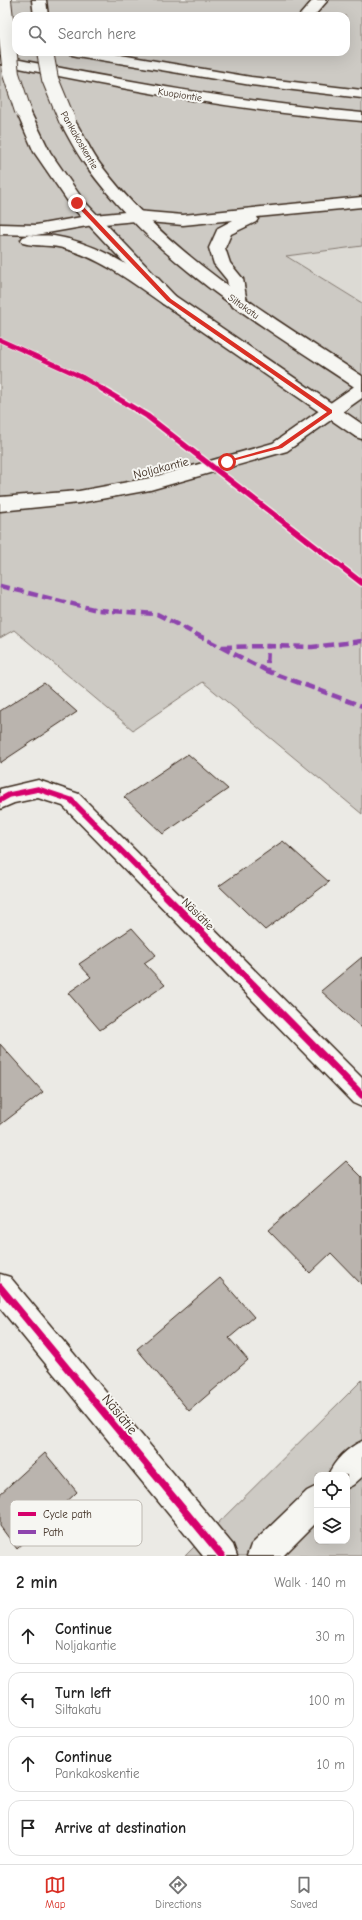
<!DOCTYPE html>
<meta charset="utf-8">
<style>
body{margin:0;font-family:"Comic Neue",sans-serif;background:#f2f2f2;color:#222}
.controls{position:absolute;right:12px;bottom:12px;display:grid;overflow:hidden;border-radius:8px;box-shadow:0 4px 16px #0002}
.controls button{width:36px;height:36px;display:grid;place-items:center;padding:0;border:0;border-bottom:1px solid #e0e0e0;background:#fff;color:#222;font:20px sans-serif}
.stop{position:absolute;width:12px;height:12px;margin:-9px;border:3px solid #d93025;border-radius:50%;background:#fff}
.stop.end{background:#d93025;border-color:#fff;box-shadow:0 1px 4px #0008}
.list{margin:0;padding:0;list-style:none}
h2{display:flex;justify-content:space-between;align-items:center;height:52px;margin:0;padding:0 16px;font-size:17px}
h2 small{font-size:13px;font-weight:400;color:#767676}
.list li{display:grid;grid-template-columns:26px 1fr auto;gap:12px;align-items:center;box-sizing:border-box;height:56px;margin:0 8px 8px;padding:0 8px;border:1px solid #e0e0e0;border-radius:12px}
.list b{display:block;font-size:15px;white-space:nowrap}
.list p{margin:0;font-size:13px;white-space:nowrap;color:#767676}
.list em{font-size:13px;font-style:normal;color:#767676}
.icon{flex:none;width:22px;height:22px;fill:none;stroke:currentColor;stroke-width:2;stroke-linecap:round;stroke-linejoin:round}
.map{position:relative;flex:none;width:362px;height:1556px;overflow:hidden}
.search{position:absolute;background:#fff;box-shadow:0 4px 16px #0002;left:12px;right:12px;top:12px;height:44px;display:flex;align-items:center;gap:10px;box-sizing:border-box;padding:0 14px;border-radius:12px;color:#767676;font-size:15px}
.sheet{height:308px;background:#fff}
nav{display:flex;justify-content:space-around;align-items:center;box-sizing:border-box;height:56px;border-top:1px solid #e0e0e0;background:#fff;font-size:11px;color:#767676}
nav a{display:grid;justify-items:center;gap:2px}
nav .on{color:#d93025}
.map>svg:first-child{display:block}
.built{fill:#dcdad4}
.green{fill:#cdcac4;stroke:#847a71;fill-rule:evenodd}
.building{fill:#bab4ae;stroke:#3b2a1e}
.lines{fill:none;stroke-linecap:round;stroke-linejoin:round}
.street-casing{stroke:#3b2a1e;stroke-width:3}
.secondary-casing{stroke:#3b2a1e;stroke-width:3}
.primary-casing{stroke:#3b2a1e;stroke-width:3}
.highway-casing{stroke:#3b2a1e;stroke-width:3}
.street{fill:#f6f6f2;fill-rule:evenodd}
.secondary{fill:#f6f6f2;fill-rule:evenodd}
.primary{fill:#f6f6f2;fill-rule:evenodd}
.highway{fill:#f6f6f2;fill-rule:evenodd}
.primary-bridge-casing{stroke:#3b2a1e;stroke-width:18;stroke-linecap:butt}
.primary-bridge{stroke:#f6f6f2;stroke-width:16}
.quiet{stroke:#8e44ad;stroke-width:4.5;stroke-dasharray:10 4.5;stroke-linecap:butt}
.cycleway-far2-casing{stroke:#f6f6f2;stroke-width:6}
.cycleway-far1-casing{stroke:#f6f6f2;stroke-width:8}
.cycleway-casing{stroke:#f6f6f2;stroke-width:10}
.cycleway-far2{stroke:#d6006c;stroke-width:4.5}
.cycleway-far1{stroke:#d6006c;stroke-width:5.5}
.cycleway{stroke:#d6006c;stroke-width:7}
.route{fill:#d93025}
.labels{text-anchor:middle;stroke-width:4;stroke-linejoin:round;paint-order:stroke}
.far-street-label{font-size:10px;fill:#3b2a1e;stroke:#f6f6f2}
.street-label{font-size:12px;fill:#3b2a1e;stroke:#f6f6f2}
.near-street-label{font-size:14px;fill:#3b2a1e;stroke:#f6f6f2}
.key{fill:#f6f6f2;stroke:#beb9b2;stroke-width:1}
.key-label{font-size:11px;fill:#3b2a1e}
</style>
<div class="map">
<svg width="362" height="1556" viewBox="0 0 362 1556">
<rect width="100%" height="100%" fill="#ebeae5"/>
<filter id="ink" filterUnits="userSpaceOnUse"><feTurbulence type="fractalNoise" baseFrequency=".025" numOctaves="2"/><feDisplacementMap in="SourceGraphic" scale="8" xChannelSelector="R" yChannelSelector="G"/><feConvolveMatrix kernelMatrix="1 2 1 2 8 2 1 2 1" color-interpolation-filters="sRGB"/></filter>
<g filter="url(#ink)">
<polygon class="built" points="362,246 362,303 286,256"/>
<g class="green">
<path d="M0 0H362V246L286 256 362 303V814L203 682 133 730 14 630 0 638ZM16 16H346V52H16Z"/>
<path d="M362 1380V1556H185ZM317 1475H347V1541H317Z"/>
</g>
<g class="building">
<polygon points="44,683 77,712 0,763 0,711"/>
<polygon points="188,754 228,789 163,834 124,797"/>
<polygon points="283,841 329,882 265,930 219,886"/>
<polygon points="132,928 156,955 144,963 165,985 100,1030 68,993 91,977 79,964"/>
<polygon points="362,957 362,1028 321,991"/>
<polygon points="0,1044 43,1092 0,1125"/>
<polygon points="346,1161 362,1177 362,1285 331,1253 310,1273 268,1230"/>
<polygon points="220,1278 254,1317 229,1338 248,1360 189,1411 137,1349"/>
<polygon points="45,1453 77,1492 17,1549 0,1526 0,1494"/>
</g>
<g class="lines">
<defs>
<g id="street">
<polygon points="38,780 79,794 362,1078 362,1107 353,1103 63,806 38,798 14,803 0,809 0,789"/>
<polygon points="0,1274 10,1277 233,1545 237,1556 203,1556 0,1308"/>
<path d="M362 1441V1477L353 1485 347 1488V1475H328C335 1460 347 1448 362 1441Z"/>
<polygon points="317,1486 317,1522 283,1556 247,1556 251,1545 307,1491"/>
</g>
<polygon id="secondary" points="362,383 362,398 287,451 150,490 79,503 0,511 0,497 79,491 150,478 273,443 356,385"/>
<g id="primary">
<polygon points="32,0 46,0 48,16 34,16"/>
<polygon points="23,107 28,108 30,111 50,152 83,200 175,296 362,424 362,439 356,437 163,304 71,206 34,152 16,111 18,108"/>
<path d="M67 115 72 117C83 132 89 149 100 164 168 255 268 314 362 376V390L356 388C259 324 157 263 87 167 76 153 68 136 59 120L62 117Z"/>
</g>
<g id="highway">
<polygon points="313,0 328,0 314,16 299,16"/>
<polygon points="70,52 103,52 251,77 362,90 362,98 251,85 77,56 72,55"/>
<path d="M0 56C120 80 240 102 362 113V121C240 111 120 89 0 64Z"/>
<polygon points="362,197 362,207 257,217 258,219 256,222 231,234 225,248 230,263 243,279 247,303 245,307 239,308 233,307 231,303 227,280 214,264 209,248 218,228 233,220 183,225 136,221 93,225 36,235 0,234 0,224 36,225 93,215 136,211 183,215"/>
<path d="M29 235C37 236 46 235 54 236 100 243 137 271 175 296L177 300 175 304 169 305 163 304C133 283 102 259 66 249 52 244 37 247 23 243L21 240 23 237Z"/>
</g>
</defs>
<use href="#street" class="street-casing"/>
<use href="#secondary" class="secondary-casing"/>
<use href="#primary" class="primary-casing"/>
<use href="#highway" class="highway-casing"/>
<use href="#street" class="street"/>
<use href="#secondary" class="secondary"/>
<use href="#primary" class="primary"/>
<use href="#highway" class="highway"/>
<defs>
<g id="primary-bridge">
<polyline points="3,0 11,74 23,111"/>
<polyline points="45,52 50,79 67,120"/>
</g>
</defs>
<use href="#primary-bridge" class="primary-bridge-casing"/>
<use href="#primary-bridge" class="primary-bridge"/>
<g class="quiet">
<polyline points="0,586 97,610 157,614 267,671"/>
<polyline points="362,641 312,647 268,646 267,671 362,706"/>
<polyline points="222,647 268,646"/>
</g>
<defs>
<polyline id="cycleway-far2" points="0,340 82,377 104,390"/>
<g id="cycleway-far1">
<polyline points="102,389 147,416 362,583"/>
<polyline points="0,800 9,795 38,789 71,800 167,897"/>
</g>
<g id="cycleway">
<polyline points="166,896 362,1095"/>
<polyline points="0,1287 222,1556"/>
</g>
</defs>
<use href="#cycleway-far2" class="cycleway-far2-casing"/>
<use href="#cycleway-far1" class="cycleway-far1-casing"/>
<use href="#cycleway" class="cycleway-casing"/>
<use href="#cycleway-far2" class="cycleway-far2"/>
<use href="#cycleway-far1" class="cycleway-far1"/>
<use href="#cycleway" class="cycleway"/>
</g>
</g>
<polygon class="route" points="75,202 79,202 171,299 332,410 332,413 282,448 225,463 225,461 278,446 327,412 167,301 75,204"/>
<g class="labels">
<g class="far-street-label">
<text transform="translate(180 94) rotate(9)" y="4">Kuopiontie</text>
<text transform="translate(80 140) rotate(60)" y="4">Pankakoskentie</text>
<text transform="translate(244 306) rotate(35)" y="4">Siltakatu</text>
</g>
<g class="street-label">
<text transform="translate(161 468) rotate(-14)" y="4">Noljakantie</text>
<text transform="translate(198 914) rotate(45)" y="4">Näsiätie</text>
</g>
<g class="near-street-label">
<text transform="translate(120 1414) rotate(51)" y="5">Näsiätie</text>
</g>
</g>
<rect x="10" y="1500" width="132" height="46" rx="6" class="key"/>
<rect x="18" y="1512" width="18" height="4" fill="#d6006c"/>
<rect x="18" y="1530" width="18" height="4" fill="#8e44ad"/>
<g class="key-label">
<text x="43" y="1518">Cycle path</text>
<text x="43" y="1536">Path</text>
</g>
</svg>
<div class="controls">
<button><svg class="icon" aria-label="locate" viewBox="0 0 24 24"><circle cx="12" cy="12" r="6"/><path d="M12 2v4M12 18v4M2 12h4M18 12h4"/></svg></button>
<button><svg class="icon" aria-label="layers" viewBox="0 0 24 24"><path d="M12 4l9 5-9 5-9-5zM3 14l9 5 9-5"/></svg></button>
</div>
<div class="stop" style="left:227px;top:462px"></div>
<div class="stop end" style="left:77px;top:203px"></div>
<div class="search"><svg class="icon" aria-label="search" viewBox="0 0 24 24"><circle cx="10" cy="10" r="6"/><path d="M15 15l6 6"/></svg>Search here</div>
</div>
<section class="sheet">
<h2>2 min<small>Walk · 140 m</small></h2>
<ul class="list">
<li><svg class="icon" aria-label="ahead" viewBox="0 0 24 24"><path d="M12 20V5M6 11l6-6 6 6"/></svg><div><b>Continue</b><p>Noljakantie</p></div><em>30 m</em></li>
<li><svg class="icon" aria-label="left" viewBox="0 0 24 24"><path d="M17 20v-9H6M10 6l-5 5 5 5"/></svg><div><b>Turn left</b><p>Siltakatu</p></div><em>100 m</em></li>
<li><svg class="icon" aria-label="ahead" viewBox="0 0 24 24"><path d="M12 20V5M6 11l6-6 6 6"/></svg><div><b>Continue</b><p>Pankakoskentie</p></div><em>10 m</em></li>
<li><svg class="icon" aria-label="arrive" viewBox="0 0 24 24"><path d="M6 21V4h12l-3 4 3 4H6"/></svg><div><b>Arrive at destination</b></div></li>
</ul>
</section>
<nav>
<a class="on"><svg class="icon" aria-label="map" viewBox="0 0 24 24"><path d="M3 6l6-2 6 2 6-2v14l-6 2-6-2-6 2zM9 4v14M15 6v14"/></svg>Map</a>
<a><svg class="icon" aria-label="directions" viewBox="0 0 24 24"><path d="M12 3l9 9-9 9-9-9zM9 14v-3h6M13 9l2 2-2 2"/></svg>Directions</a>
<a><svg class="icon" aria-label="saved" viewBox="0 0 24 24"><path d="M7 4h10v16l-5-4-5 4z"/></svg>Saved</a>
</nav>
